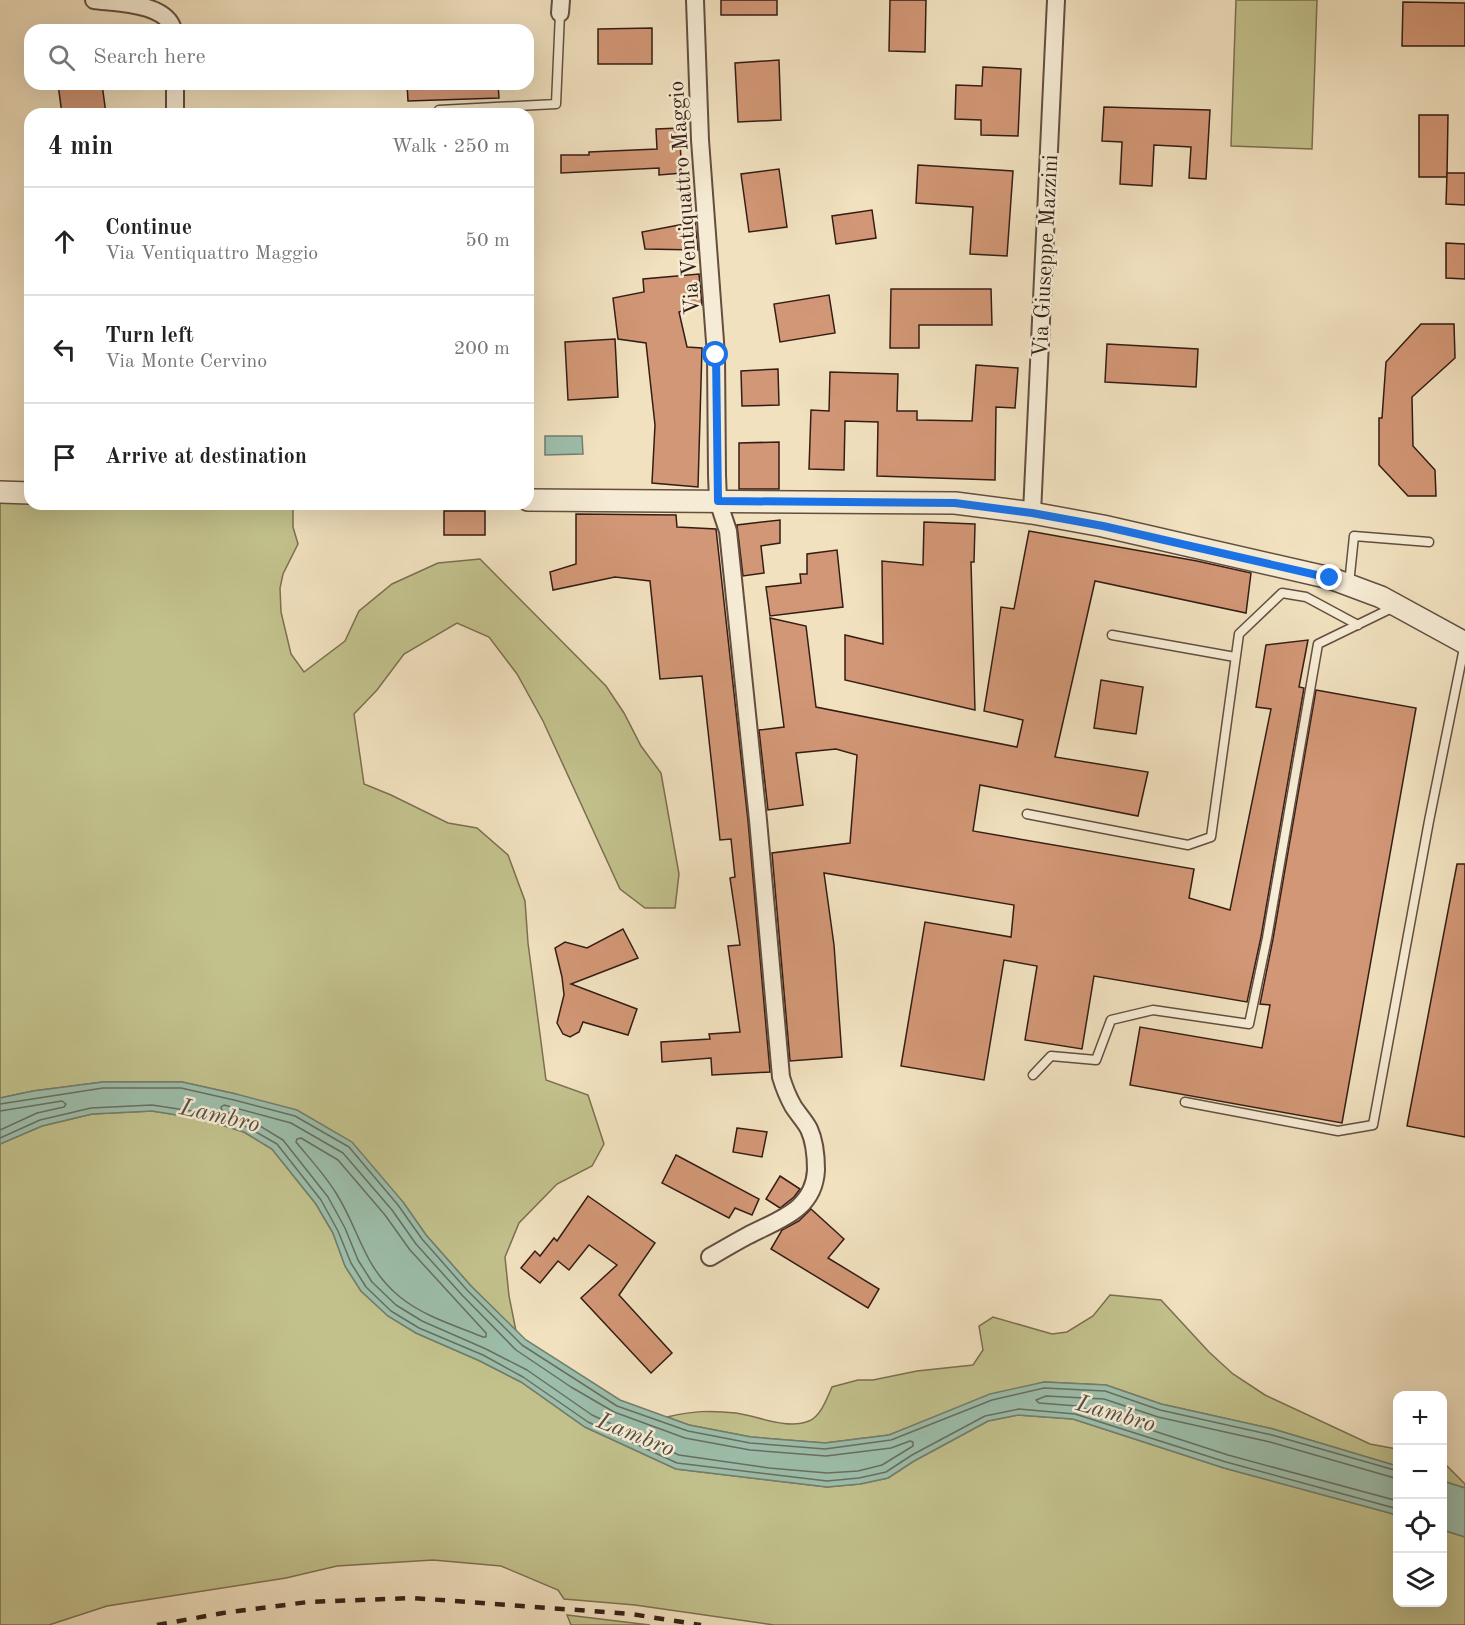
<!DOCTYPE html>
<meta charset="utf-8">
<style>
body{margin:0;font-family:"Old Standard TT",serif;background:#f6f6f6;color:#222}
.controls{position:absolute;right:18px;bottom:18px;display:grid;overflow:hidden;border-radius:12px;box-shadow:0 6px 24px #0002}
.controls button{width:54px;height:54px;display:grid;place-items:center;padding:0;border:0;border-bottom:2px solid #e0e0e0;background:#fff;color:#222;font:30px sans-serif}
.stop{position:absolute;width:18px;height:18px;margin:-14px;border:4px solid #1a73e8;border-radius:50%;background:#fff}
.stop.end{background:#1a73e8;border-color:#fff;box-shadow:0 2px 6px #0008}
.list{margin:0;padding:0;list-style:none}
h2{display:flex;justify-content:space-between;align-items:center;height:78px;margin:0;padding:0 24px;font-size:26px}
h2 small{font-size:20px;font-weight:400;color:#767676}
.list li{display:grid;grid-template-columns:39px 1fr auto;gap:18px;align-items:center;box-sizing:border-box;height:108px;padding:0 24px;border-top:2px solid #e0e0e0}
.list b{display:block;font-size:22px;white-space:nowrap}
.list p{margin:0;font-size:20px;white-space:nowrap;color:#767676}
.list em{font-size:20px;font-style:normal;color:#767676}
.icon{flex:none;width:33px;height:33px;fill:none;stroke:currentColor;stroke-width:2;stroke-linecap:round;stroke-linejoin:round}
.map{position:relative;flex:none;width:1465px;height:1625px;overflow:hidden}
.search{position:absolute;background:#fff;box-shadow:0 6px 24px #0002;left:24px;top:24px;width:510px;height:66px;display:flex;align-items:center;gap:15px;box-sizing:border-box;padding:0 21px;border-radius:18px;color:#767676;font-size:22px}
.panel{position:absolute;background:#fff;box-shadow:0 6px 24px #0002;left:24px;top:108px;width:510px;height:402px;border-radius:18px}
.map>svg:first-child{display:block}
.green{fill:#c2c18c;stroke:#7c6f50;stroke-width:1.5}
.water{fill:#9cbeab;stroke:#737e6f;stroke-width:1.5}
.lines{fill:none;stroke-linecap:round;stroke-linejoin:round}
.shore{stroke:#686e60;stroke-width:1.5}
.building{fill:#d29776;stroke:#351d15;stroke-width:1.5}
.service-casing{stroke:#644e40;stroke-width:11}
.minor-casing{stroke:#644e40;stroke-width:20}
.tertiary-casing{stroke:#644e40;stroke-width:24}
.service{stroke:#f6ecd5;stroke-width:8}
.minor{stroke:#f6ecd5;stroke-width:16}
.tertiary{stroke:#f6ecd5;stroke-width:21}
.rail{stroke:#351d15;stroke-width:4.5;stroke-dasharray:10 10;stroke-linecap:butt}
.route{stroke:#1a73e8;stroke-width:8}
.labels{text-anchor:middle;stroke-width:5;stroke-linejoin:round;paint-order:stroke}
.street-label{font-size:22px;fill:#351d15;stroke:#f6ecd5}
.water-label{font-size:24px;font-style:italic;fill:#544d42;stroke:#f6ecd5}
</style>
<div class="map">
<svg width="1465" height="1625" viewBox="0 0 1465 1625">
<rect width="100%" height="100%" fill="#f1e1bf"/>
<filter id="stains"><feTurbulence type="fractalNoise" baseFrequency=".00333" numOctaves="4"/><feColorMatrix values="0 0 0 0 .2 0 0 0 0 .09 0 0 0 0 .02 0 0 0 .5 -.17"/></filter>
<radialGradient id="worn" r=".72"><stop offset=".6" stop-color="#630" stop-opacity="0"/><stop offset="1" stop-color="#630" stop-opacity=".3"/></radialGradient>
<g class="green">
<polygon points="1236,0 1317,0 1312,149 1231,146"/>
<polygon points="0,492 30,493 30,504 293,504 293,527 298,544 283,574 280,588 281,612 291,654 304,672 345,641 359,611 392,584 438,563 480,559 606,686 624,713 641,746 661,773 679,874 675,908 645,908 620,889 543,721 517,674 489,637 457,623 404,654 377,690 354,714 364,784 391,795 448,823 477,828 508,855 525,901 528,943 546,1080 588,1095 604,1144 592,1166 557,1184 519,1223 505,1257 509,1296 516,1331 471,1286 426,1235 403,1202 236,1094 182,1082 103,1082 33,1091 0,1098"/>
<polygon points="152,1111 203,1119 244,1132 272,1149 316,1204 333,1233 345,1266 361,1291 388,1316 416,1333 480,1361 521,1382 585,1427 676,1469 827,1487 860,1484 888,1478 914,1461 988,1421 1018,1415 1073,1419 1224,1468 1397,1515 1398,1602 1442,1602 1443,1530 1465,1537 1465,1625 774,1625 635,1605 564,1599 558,1590 501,1566 433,1560 337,1566 286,1578 107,1606 49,1625 0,1625 0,1144 42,1126 92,1114"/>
<path d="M1110 1295 1161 1300 1209 1352 1233 1374 1265 1395 1370 1444 1397 1449V1466L1273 1429 1161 1404 1106 1385 1044 1382 934 1418 889 1435 825 1443 751 1437 689 1425 667 1417C693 1411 709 1410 736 1413 758 1416 787 1430 809 1421 821 1416 827 1398 832 1387L858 1380H873L917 1371 973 1365 983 1350 979 1326 993 1317 1052 1334 1067 1332 1093 1316Z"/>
<polygon points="1443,1462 1465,1484 1465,1488 1443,1481"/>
<polygon points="567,1615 650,1625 571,1625"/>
</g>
<g class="water">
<polygon points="545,436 582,436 583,454 545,455"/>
<polygon points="103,1082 182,1082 236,1094 297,1110 352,1142 403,1202 426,1235 471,1286 526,1340 620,1400 689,1425 751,1437 825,1443 889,1435 990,1394 1044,1382 1106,1385 1161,1404 1273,1429 1397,1466 1397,1515 1224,1468 1073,1419 1018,1415 988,1421 914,1461 888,1478 860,1484 827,1487 676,1469 585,1427 521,1382 480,1361 416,1333 388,1316 361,1291 345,1266 333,1233 316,1204 272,1149 244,1132 203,1119 152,1111 92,1114 42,1126 0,1144 0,1098 33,1091"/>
<polygon points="1443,1481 1465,1488 1465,1537 1443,1530"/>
</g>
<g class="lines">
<g class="shore">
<polyline points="0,1104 103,1088 181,1088 234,1100 295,1116 349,1147 398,1205 422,1239 467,1290 522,1345 617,1406 688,1431 750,1443 825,1449 891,1440 992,1400 1044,1388 1105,1391 1160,1410 1272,1435 1398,1471"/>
<polygon points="224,1105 291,1123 343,1153 392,1210 416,1244 462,1295 516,1350 571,1387 614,1412 685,1438 750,1450 826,1456 891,1448 910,1441 913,1442 913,1446 882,1465 858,1471 827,1473 769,1468 679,1455 592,1415 527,1370 486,1349 422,1321 396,1305 372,1282 358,1260 345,1228 328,1197 283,1140 250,1120 222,1111 221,1107"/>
<polyline points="0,1111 62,1101 66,1104 64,1107 37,1113 0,1130"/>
<polyline points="0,1138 40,1120 91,1108 152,1105 205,1113 247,1127 277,1144 321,1200 338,1231 351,1263 366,1287 391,1311 419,1328 483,1355 523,1377 588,1422 677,1463 827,1481 859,1478 886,1472 912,1455 985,1416 1019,1409 1075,1414 1226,1462 1398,1509"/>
<path d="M301 1138 338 1160 385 1215 410 1250 486 1333V1337H483C456 1326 423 1316 400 1297 363 1267 360 1231 336 1193 325 1175 310 1159 296 1142L297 1139Z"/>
<polyline points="1398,1479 1270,1442 1158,1417 1104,1399 1046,1396 1036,1400 1039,1403 1077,1406 1228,1455 1398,1501"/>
</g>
</g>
<g class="building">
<rect x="721" y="0" width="56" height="15"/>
<polygon points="890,0 926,0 925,52 889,51"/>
<polygon points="1403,2 1465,3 1465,46 1402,46"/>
<polygon points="652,28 652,64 598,64 598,29"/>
<polygon points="779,60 781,120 738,122 735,63"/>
<polygon points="983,67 1021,69 1018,136 981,135 981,120 955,119 956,85 982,86"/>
<polygon points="58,84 102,84 106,114 62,114"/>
<polygon points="407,84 498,84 499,98 408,101"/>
<polygon points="1104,107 1210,110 1206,179 1189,178 1191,147 1154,145 1152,186 1120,184 1122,142 1102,141"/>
<polygon points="1419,115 1448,115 1447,177 1419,177"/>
<polygon points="679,128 682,173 659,175 659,168 561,173 561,155 589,155 589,152 657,149 656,129"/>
<polygon points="918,165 1013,171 1007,256 970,254 973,207 916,203"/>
<polygon points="779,169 787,227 749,232 741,174"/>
<polygon points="1447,173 1465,173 1465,205 1446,204"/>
<polygon points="872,210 876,238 836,244 832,216"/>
<polygon points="695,222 698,250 645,249 642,232"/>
<polygon points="1446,243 1465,244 1465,279 1446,278"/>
<polygon points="699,274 702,305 679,312 687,347 702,348 698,487 652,483 655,425 646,343 618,339 613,298 644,292 643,279"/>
<polygon points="891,289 991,289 992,325 919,325 919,348 890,348"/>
<polygon points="829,295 835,333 780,342 774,304"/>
<polygon points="1421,324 1454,324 1455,358 1412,397 1413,446 1435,470 1436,496 1408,496 1379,465 1379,418 1382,418 1386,362"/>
<polygon points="615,339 618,397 568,400 565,342"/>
<polygon points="1107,344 1198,349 1196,387 1105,382"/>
<polygon points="976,365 1018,368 1015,408 996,407 995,480 877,476 878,422 845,421 844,470 809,469 811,410 829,411 830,372 898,374 897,411 917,411 917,420 972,421"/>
<polygon points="778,369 779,405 742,406 741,371"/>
<polygon points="779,442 779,489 739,489 739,443"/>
<rect x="444" y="511" width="41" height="24"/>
<polygon points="576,514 676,515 677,527 716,529 748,821 770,1072 712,1075 711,1058 662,1062 661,1042 710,1039 709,1034 740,1032 728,946 740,945 730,878 735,877 731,839 720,840 702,676 660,679 650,581 615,577 553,590 550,572 576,564"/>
<polygon points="780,520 780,543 761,546 764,573 743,576 737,525"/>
<polygon points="924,522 975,524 974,562 971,562 975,710 845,680 845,635 883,644 882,561 923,565"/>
<polygon points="1029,531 1197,561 1251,573 1246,613 1095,581 1055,757 1148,772 1138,816 980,785 973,831 1194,869 1189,898 1230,910 1271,709 1256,707 1266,645 1308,640 1299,687 1304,688 1261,937 1247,1002 1094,976 1082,1049 1025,1040 1037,966 1004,960 984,1080 901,1066 925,922 1011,937 1014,905 824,873 834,945 842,1057 790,1061 772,853 850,843 857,755 836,749 796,753 803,805 768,810 759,730 784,727 770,618 806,626 816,707 1017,747 1023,720 984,711 1001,607 1014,609"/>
<polygon points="837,550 843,607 770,616 766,587 801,583 800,574 807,574 807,554"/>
<polygon points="1101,680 1143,687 1136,734 1094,728"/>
<polygon points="1316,690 1416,708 1342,1123 1130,1085 1140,1027 1262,1048 1270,1005 1260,1004 1273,939"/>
<polygon points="1457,864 1465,864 1465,1137 1407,1126"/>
<polygon points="623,929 638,958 571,984 637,1009 628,1035 583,1022 579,1032 570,1037 563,1034 557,1023 564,995 562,977 555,948 565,942 587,948"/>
<polygon points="737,1128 767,1132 762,1157 733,1152"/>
<polygon points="676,1155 759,1199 752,1215 735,1208 729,1218 662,1183"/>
<polygon points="780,1176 800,1189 794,1197 780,1208 766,1199"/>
<polygon points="588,1196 655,1243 619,1295 672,1353 651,1373 581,1298 617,1265 589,1245 569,1270 558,1261 540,1283 521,1268 535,1251 540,1256 554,1238 557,1241"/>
<polygon points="811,1209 844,1239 828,1258 879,1289 868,1308 771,1249 782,1230 799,1221"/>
</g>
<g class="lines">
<defs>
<g id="service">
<polyline points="439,114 439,110 556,104 560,13"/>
<polyline points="1349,584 1354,536 1429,542"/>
<polyline points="1112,635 1235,657"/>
<polyline points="1027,814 1188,845 1211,837 1239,634 1282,593 1306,597 1358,625"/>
<polyline points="1033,1075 1051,1056 1096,1060 1111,1020 1153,1010 1249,1024 1267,938 1318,644 1394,607"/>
<polyline points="1185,1102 1338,1131 1373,1125 1429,821 1465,643"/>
</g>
<g id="minor">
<path d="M94 0C117 3 167 3 173 30"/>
<path d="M695 0 700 140 716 355 717 475 718 501 728 531 758 820 781 1077C784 1087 788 1097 793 1106 798 1114 805 1121 809 1129 815 1142 816 1156 816 1170 814 1211 777 1220 747 1236 734 1243 722 1250 710 1257"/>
<polyline points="560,13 561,0"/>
<polyline points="175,114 175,84"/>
<polyline points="1032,513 1056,0"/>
</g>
<g id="tertiary">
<polyline points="0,492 30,493"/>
<polyline points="528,500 955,503 1032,513 1103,526 1330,578 1381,597 1465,643"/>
</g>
</defs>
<use href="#service" class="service-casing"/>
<use href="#minor" class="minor-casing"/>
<use href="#tertiary" class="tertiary-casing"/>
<use href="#service" class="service"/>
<use href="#minor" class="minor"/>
<use href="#tertiary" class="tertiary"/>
<polyline class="rail" points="157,1625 223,1613 308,1602 413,1598 631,1614 701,1625"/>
</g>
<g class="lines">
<polyline class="route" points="716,355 718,501 955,503 1032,513 1103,526 1330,578"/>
</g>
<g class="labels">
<g class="street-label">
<text transform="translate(683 198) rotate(-94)" y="8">Via Ventiquattro Maggio</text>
<text transform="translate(1044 256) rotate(-87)" y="8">Via Giuseppe Mazzini</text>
</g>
<g class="water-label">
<text transform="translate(220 1115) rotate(13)" y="8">Lambro</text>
<text transform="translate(1116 1413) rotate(16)" y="8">Lambro</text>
<text transform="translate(636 1434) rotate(22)" y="8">Lambro</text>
</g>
</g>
<rect width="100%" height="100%" filter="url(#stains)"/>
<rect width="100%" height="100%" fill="url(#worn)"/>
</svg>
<div class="controls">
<button>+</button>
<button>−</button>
<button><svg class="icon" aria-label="locate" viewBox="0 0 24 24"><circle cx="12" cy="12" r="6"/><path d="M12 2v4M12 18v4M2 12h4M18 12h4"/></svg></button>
<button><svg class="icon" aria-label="layers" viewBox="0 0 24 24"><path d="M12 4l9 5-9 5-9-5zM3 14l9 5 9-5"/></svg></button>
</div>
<div class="stop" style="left:716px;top:355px"></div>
<div class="stop end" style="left:1330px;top:578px"></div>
<div class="search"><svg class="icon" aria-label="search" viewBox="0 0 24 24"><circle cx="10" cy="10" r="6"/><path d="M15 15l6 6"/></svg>Search here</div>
<section class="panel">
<h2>4 min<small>Walk · 250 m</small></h2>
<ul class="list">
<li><svg class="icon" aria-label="ahead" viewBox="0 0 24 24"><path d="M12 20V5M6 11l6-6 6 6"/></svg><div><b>Continue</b><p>Via Ventiquattro Maggio</p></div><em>50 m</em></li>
<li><svg class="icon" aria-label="left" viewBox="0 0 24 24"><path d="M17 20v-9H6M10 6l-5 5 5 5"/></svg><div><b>Turn left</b><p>Via Monte Cervino</p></div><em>200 m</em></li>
<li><svg class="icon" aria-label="arrive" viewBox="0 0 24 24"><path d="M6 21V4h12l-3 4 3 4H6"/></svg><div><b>Arrive at destination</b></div></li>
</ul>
</section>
</div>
